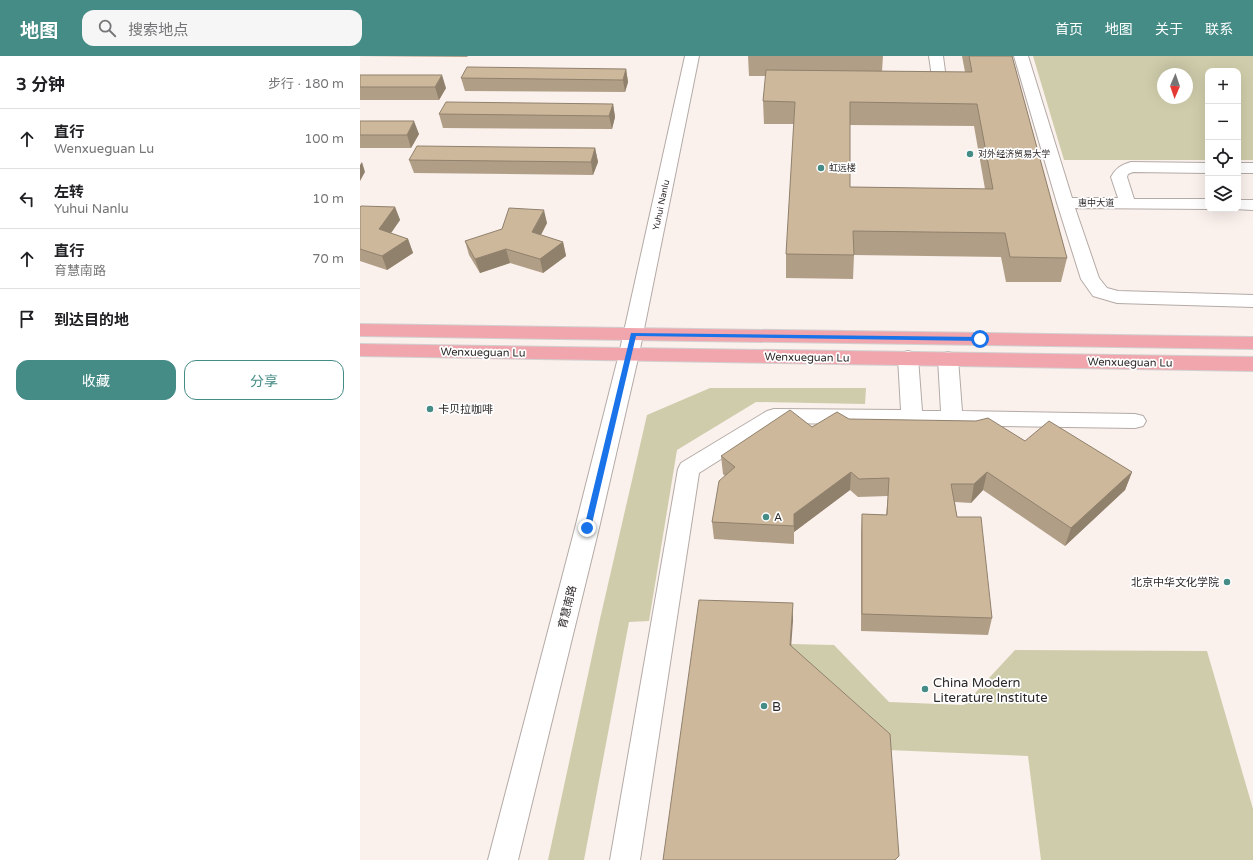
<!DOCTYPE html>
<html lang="zh">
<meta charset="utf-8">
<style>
body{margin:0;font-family:"Varela Round","Noto Sans SC",sans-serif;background:#f6f6f6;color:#202124}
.controls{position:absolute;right:12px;top:12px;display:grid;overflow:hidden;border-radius:8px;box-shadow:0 4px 16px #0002}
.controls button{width:36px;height:36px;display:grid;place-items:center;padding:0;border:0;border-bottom:1px solid #e0e0e0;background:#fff;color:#202124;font:20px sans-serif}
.compass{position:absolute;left:797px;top:12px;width:36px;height:36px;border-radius:50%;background:#fff;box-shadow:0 4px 16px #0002;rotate:182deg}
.stop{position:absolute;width:12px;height:12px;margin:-9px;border:3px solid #1a73e8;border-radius:50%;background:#fff}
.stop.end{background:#1a73e8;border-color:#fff;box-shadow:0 1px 4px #0008}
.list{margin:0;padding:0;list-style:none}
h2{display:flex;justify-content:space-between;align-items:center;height:52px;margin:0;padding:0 16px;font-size:17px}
h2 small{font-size:13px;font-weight:400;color:#757577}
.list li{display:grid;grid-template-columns:26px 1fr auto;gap:12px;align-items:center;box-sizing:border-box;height:60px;padding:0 16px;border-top:1px solid #e0e0e0}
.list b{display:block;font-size:15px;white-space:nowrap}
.list p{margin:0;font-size:13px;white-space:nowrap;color:#757577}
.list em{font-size:13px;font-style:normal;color:#757577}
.actions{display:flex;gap:8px;padding:12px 16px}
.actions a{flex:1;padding:9px 0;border:1px solid #458c87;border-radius:12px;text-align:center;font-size:14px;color:#458c87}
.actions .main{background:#458c87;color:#fff}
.icon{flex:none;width:22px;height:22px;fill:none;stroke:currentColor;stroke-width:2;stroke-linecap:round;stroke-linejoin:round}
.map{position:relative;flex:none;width:893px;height:804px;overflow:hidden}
header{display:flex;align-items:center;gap:24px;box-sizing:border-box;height:56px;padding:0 20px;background:#458c87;color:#fff}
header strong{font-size:19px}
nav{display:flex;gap:22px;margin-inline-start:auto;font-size:14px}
.search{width:280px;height:36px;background:#f6f6f6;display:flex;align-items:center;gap:10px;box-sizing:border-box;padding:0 14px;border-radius:12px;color:#757577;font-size:15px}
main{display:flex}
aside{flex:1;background:#fff}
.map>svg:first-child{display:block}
.green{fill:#cfccab;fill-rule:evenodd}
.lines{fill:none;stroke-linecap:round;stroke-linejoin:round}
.minor-casing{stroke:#b4aaa6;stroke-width:2}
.major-casing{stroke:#d1d0d0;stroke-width:2}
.minor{fill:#fff;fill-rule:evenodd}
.major{fill:#f1a6ad;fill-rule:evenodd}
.wall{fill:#b19e86;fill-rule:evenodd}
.shaded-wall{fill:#90816d}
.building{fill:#ceb89c;stroke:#90816d;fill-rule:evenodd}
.route{fill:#1a73e8}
.poi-dot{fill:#458c87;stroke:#fff;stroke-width:1.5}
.labels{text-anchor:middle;stroke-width:3.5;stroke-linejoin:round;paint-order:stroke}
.far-poi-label{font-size:9px;fill:#2d2928;stroke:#fff;text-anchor:start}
.far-street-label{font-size:9px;fill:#2d2928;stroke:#fff}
.street-label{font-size:11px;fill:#2d2928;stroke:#fff}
.poi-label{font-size:11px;fill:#2d2928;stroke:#fff;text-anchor:start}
.near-poi-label{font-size:13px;fill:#2d2928;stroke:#fff;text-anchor:start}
</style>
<header>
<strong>地图</strong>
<div class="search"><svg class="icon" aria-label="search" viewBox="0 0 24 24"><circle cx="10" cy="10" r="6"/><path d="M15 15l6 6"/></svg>搜索地点</div>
<nav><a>首页</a><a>地图</a><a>关于</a><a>联系</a></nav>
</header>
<main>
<aside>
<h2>3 分钟<small>步行 · 180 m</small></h2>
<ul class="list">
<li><svg class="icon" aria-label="ahead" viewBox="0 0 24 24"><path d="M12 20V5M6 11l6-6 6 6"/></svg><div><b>直行</b><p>Wenxueguan Lu</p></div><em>100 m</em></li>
<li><svg class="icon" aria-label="left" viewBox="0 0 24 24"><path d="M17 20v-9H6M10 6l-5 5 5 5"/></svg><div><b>左转</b><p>Yuhui Nanlu</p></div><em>10 m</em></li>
<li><svg class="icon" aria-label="ahead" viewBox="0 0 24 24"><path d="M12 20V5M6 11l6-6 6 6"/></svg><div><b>直行</b><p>育慧南路</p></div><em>70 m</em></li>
<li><svg class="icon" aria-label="arrive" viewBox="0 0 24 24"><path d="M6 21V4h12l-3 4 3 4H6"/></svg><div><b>到达目的地</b></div></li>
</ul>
<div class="actions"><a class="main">收藏</a><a>分享</a></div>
</aside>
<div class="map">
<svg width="893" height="804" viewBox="0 0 893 804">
<rect width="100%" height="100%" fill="#faf0ec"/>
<g class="green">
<path d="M673 0H893V104H878V15H848V104H704ZM803 18H827V42H803Z"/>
<polygon points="350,332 506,332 505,348 396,346 317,394 289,565 269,566 224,804 188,804 240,563 287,359"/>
<polygon points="431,588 474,589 529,646 604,649 655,594 847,595 893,753 893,804 681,804 668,700 528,694 430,606"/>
</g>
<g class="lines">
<defs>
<g id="minor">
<polygon points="325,0 339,0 279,298 239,472 158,804 128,804 215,472 259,298"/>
<polygon points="569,0 583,0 586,23 584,26 568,30 551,29 549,26 551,23 572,21"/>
<path d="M654 0H668L712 142H758L751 121C756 112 761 109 771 106L848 107V117L773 116 768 118 767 121 774 143H848V153L715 152 739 222 747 232 758 235 893 239V251L757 247 733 240 721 223 697 147Z"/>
<rect x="878" y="107" width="15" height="10"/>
<polygon points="878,144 893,144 893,154 874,153 878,153"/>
<polygon points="548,295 555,297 558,302 562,355 581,355 578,303 581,298 588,296 595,298 598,303 602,355 775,358 783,360 786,365 783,370 775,372 418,367 339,417 280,804 250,804 318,413 321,407 407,355 414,353 541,354 538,302 541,297"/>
</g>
<g id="major">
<polygon points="0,268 893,281 893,293 0,280"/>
<polygon points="0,288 893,301 893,315 0,300"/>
</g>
</defs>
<use href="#minor" class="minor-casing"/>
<use href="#major" class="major-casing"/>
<use href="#minor" class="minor"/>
<use href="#major" class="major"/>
</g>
<g class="wall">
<polygon points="0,0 108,0 107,1"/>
<path d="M388 0H523L522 15 605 16 602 0H652L707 202 701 226H646L641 201 494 199 493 223 426 222V198L434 68H404L403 45 406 20H389ZM490 69 614 70 625 133 490 131Z"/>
<polygon points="266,13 268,26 265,36 105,35 101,22"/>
<polygon points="0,19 86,32 79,44 0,44"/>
<polygon points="253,48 255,61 252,73 83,72 79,58"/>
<polygon points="0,65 59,78 51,92 0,92"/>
<polygon points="235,92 238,106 233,119 54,117 49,104"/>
<polygon points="0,151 35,151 40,164 31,177 48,183 53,197 27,214 0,205"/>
<polygon points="187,167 181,179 203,186 206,200 183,217 150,207 120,217 109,199 105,185"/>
<polygon points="489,363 665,385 772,416 765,434 705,490 623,434 611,447 595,446 597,461 632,562 628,579 501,575 501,476 502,458 526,459 528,440 498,441 490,434 434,476 434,488 354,483 352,466 365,420 363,418 361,400 452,371"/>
</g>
<g class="shaded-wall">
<polygon points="266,13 268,26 265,36 263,24"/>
<polygon points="82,19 86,32 79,44 75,31"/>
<polygon points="253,48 255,61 252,73 249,60"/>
<polygon points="54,65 59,78 51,92 47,79"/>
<polygon points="235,92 238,106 233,119 231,106"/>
<polygon points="2,106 5,116 0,125 0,109"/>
<polygon points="35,151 40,164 24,187 19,173"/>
<polygon points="184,154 187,167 175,190 172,176"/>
<polygon points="48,183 53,197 27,214 22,200"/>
<polygon points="203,186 206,200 183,217 180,203"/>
<polygon points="146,193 150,207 120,217 115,203"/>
<polygon points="491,416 490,434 434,476 434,488 434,458"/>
<polygon points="627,416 623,434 611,447 614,428"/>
<polygon points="772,416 765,434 705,490 711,472"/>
<polygon points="433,547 433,565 430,606 430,589"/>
</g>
<g class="building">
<path d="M609 0H652L707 202 650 201 645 177 493 175 494 199 426 198 435 46 403 45 406 14 612 16ZM490 46 617 48 633 133 490 131Z"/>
<polygon points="107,11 266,13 263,24 101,22"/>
<polygon points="0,19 82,19 75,31 0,31"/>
<polygon points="86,46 253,48 249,60 79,58"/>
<polygon points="0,65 54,65 47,79 0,79"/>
<polygon points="57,90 235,92 231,106 49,104"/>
<polygon points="1,150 35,151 19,173 48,183 22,200 0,193 0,151"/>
<polygon points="149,152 184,154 172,176 203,186 180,203 146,193 115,203 105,185 142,173"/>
<polygon points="430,354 452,371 477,356 489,363 616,365 628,362 665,385 689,365 772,416 711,472 627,416 614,428 591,428 597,461 621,461 632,562 502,558 502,458 527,459 529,422 499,423 491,416 434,458 434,470 352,466 359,425 375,411 361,400"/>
<polygon points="339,544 433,547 430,589 530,678 539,800 535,804 303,804"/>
</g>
<polygon class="route" points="271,277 620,281 623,283 620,285 276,280 231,472 227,475 224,472"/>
<g class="poi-dot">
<circle cx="610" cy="98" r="4"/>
<circle cx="461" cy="112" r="4"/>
<circle cx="70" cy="353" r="4"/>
<circle cx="406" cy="461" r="4"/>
<circle cx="867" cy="526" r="4"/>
<circle cx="565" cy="633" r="4"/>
<circle cx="404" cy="650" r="4"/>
</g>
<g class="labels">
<g class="far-poi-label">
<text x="618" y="101">对外经济贸易大学</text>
<text x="469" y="115">虹远楼</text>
</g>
<g class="far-street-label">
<text x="736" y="150">惠中大道</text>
<text transform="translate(301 149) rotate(-78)" y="3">Yuhui Nanlu</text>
</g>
<g class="street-label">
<text transform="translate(123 296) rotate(1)" y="4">Wenxueguan Lu</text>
<text transform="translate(447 301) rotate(1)" y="4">Wenxueguan Lu</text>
<text transform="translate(770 306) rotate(1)" y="4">Wenxueguan Lu</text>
<text transform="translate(207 551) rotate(-76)" y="4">育慧南路</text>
</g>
<g class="poi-label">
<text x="78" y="357">卡贝拉咖啡</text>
<text x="414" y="465">A</text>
<text x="859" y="530" text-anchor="end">北京中华文化学院</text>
</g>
<g class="near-poi-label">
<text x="573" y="631">China Modern<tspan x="573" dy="15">Literature Institute</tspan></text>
<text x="412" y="655">B</text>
</g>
</g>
</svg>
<div class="controls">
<button>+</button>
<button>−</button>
<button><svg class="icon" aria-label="locate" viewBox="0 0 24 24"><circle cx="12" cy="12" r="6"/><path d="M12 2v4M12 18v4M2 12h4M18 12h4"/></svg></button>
<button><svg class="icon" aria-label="layers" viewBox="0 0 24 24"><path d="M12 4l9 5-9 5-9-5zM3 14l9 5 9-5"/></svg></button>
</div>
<svg class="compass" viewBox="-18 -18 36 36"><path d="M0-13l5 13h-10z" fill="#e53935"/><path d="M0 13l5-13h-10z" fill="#757577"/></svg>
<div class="stop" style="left:620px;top:283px"></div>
<div class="stop end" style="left:227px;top:472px"></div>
</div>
</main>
